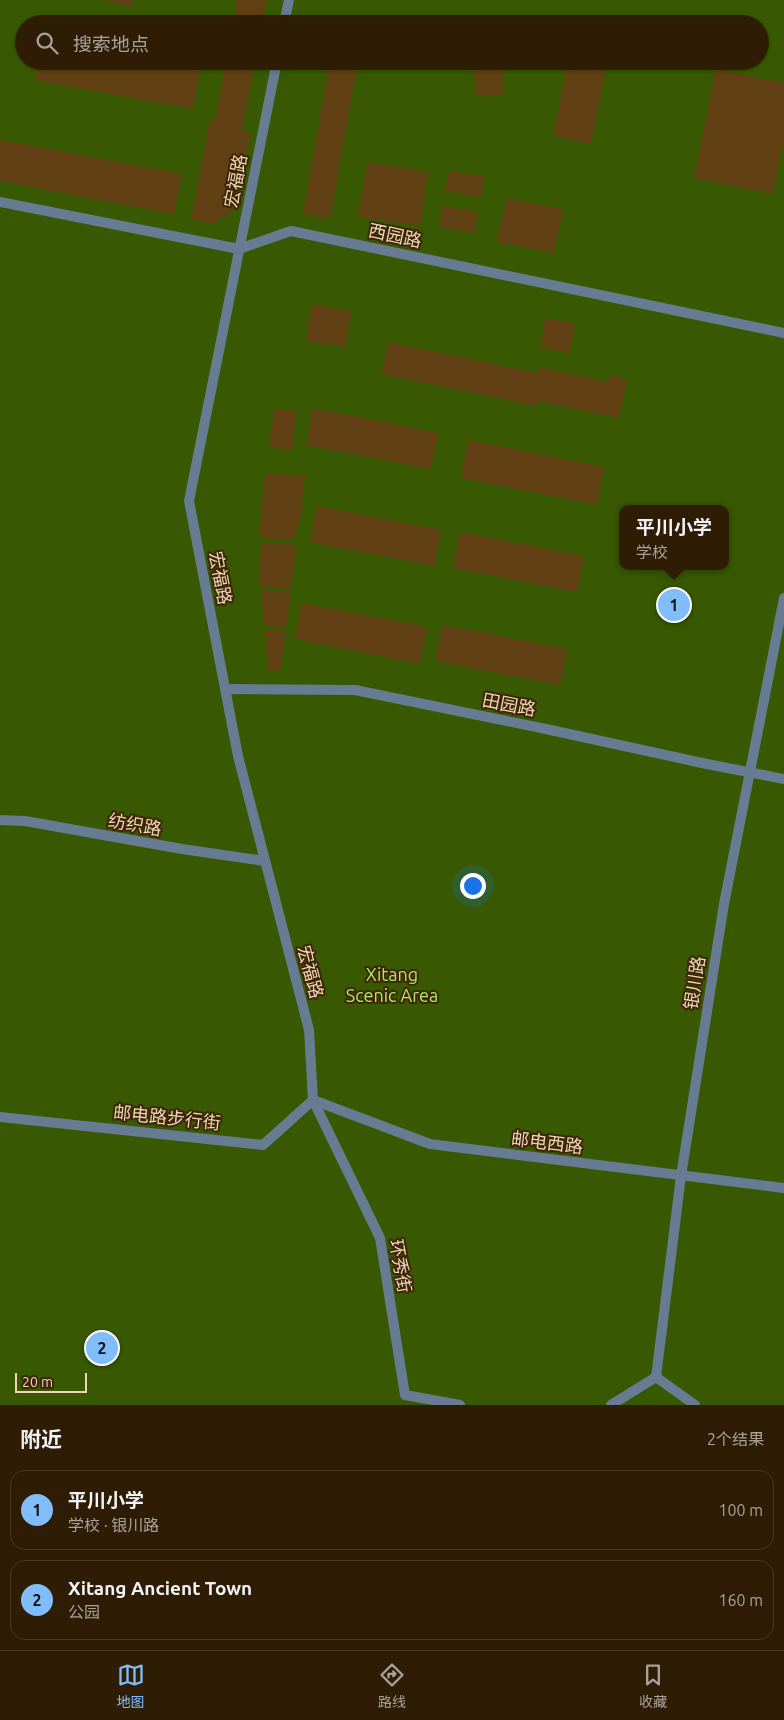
<!DOCTYPE html>
<html lang="zh">
<meta charset="utf-8">
<style>
body{margin:0;font-family:Ubuntu,"Noto Sans SC",sans-serif;background:#3a2913;color:#f1f3f6}
.scale{position:absolute;left:15px;bottom:12px;width:72px;box-sizing:border-box;padding-left:5px;border:2px solid #eed5b9;border-top:0;font-size:14px;line-height:18px;white-space:nowrap;color:#eed5b9;-webkit-text-stroke:4px #3d2606;paint-order:stroke}
.you{position:absolute;left:472px;top:885px;width:18px;height:18px;margin:-12px;border:4px solid #fff;border-radius:50%;background:#1a73e8;box-shadow:0 0 0 8px #1a73e833}
.badge{display:grid;place-items:center;width:32px;height:32px;border-radius:50%;background:#81bdfa;color:#111;font-size:16px;font-weight:700}
.pin{position:absolute;translate:-50% -50%;border:2px solid #fff;box-shadow:0 1px 5px #0006}
.popup{position:absolute;left:619px;top:505px;width:110px;height:65px;box-sizing:border-box;display:grid;place-content:center;border-radius:10px;background:#2e1c04;filter:drop-shadow(0 1px 4px #0005);font-size:16px;white-space:nowrap;color:#a7a19a}
.popup b{font-size:19px;color:#f1f3f6}
.popup::after{content:'';position:absolute;left:50%;top:100%;margin-left:-10px;border:10px solid transparent;border-top-color:#2e1c04}
.list{margin:0;padding:0;list-style:none}
h2{display:flex;justify-content:space-between;align-items:center;height:65px;margin:0;padding:0 20px;font-size:21px}
h2 small{font-size:16px;font-weight:400;color:#a7a19a}
.list li{display:grid;grid-template-columns:32px 1fr auto;gap:15px;align-items:center;box-sizing:border-box;height:80px;margin:0 10px 10px;padding:0 10px;border:1px solid #493a26;border-radius:15px}
.list b{display:block;font-size:19px;white-space:nowrap}
.list p{margin:0;font-size:16px;white-space:nowrap;color:#a7a19a}
.list em{font-size:16px;font-style:normal;color:#a7a19a}
.icon{flex:none;width:28px;height:28px;fill:none;stroke:currentColor;stroke-width:2;stroke-linecap:round;stroke-linejoin:round}
.map{position:relative;flex:none;width:784px;height:1405px;overflow:hidden}
.search{position:absolute;background:#2e1c04;box-shadow:0 1px 4px #0004;left:15px;right:15px;top:15px;height:55px;display:flex;align-items:center;gap:12px;box-sizing:border-box;padding:0 18px;border-radius:28px;color:#a7a19a;font-size:19px}
.sheet{height:245px;background:#2e1c04}
nav{display:flex;justify-content:space-around;align-items:center;box-sizing:border-box;height:70px;border-top:1px solid #493a26;background:#2e1c04;font-size:14px;color:#a7a19a}
nav a{display:grid;justify-items:center;gap:2px}
nav .on{color:#81bdfa}
.map>svg:first-child{display:block}
.green{fill:#385901;fill-rule:evenodd}
.building{fill:#614013}
.lines{fill:none;stroke-linecap:round;stroke-linejoin:round}
.street{stroke:#677c92;stroke-width:10}
.labels{text-anchor:middle;stroke-width:4;stroke-linejoin:round;paint-order:stroke}
.street-label{font-size:18px;fill:#eed5b9;stroke:#3d2606}
.park-label{font-size:18px;fill:#adeb67;stroke:#3d2606}
</style>
<div class="map">
<svg width="784" height="1405" viewBox="0 0 784 1405">
<rect width="100%" height="100%" fill="#3d2606"/>
<path class="green" d="M0 0H784V1405H0ZM24 24H760V61H24ZM623 509H725V566H623Z"/>
<g class="building">
<polygon points="104,0 133,0 132,6"/>
<polygon points="237,0 267,0 262,24 233,24"/>
<polygon points="38,61 157,61 200,69 193,109 35,80"/>
<polygon points="226,61 255,61 242,130 250,132 236,208 213,224 191,219 210,120 215,120"/>
<polygon points="330,61 358,61 330,219 303,214"/>
<polygon points="568,61 607,61 591,144 553,136"/>
<polygon points="502,65 503,94 475,96 474,67"/>
<polygon points="716,69 784,83 784,137 773,194 694,178"/>
<polygon points="0,140 182,174 174,214 0,181"/>
<polygon points="367,162 428,172 420,226 358,217"/>
<polygon points="449,171 485,176 481,197 445,191"/>
<polygon points="506,198 563,209 554,253 497,242"/>
<polygon points="442,206 478,212 475,233 439,227"/>
<polygon points="312,304 351,311 345,347 306,341"/>
<polygon points="545,318 575,324 569,353 540,347"/>
<polygon points="388,342 537,373 538,367 607,382 611,375 627,379 619,418 538,401 537,406 381,374"/>
<polygon points="313,408 438,433 431,469 306,445"/>
<polygon points="274,409 297,411 292,450 269,447"/>
<polygon points="468,440 604,467 597,505 461,478"/>
<polygon points="265,474 305,475 300,520 293,540 259,538"/>
<polygon points="317,506 441,530 434,566 310,542"/>
<polygon points="460,532 584,556 577,592 453,568"/>
<polygon points="261,543 297,545 290,590 259,586"/>
<polygon points="261,590 291,593 286,628 264,625"/>
<polygon points="302,603 427,627 420,664 295,639"/>
<polygon points="442,625 567,649 560,685 435,661"/>
<polygon points="265,629 286,631 280,671 268,670"/>
</g>
<g class="lines">
<g class="street">
<polyline points="284,24 289,0"/>
<polyline points="277,61 189,501 238,756 309,1030 313,1100 380,1238 405,1395 460,1405"/>
<polyline points="0,202 239,249 291,231 784,333"/>
<polyline points="225,689 355,690 546,729 702,763 784,779"/>
<polyline points="0,820 25,821 182,849 265,861"/>
<polyline points="313,1100 430,1144 784,1188"/>
<polyline points="0,1117 263,1145 313,1100"/>
<polyline points="656,1377 681,1176 724,904 784,598"/>
<polyline points="611,1405 656,1377 695,1405"/>
</g>
</g>
<g class="labels">
<g class="street-label">
<text transform="translate(236 181) rotate(-79)" y="6">宏福路</text>
<text transform="translate(395 236) rotate(12)" y="6">西园路</text>
<text transform="translate(220 578) rotate(79)" y="6">宏福路</text>
<text transform="translate(509 705) rotate(11)" y="6">田园路</text>
<text transform="translate(135 825) rotate(10)" y="6">纺织路</text>
<text transform="translate(310 972) rotate(75)" y="6">宏福路</text>
<text transform="translate(695 983) rotate(-81)" y="6">银川路</text>
<text transform="translate(167 1118) rotate(6)" y="6">邮电路步行街</text>
<text transform="translate(547 1143) rotate(7)" y="6">邮电西路</text>
<text transform="translate(400 1266) rotate(80)" y="6">环秀街</text>
</g>
<g class="park-label">
<text x="392" y="981">Xitang<tspan x="392" dy="21">Scenic Area</tspan></text>
</g>
</g>
</svg>
<div class="scale">20 m</div>
<div class="you"></div>
<div class="pin badge" style="left:674px;top:605px">1</div>
<div class="popup"><b>平川小学</b>学校</div>
<div class="pin badge" style="left:102px;top:1348px">2</div>
<div class="search"><svg class="icon" aria-label="search" viewBox="0 0 24 24"><circle cx="10" cy="10" r="6"/><path d="M15 15l6 6"/></svg>搜索地点</div>
</div>
<section class="sheet">
<h2>附近<small>2个结果</small></h2>
<ul class="list">
<li><span class="badge">1</span><div><b>平川小学</b><p>学校 · 银川路</p></div><em>100 m</em></li>
<li><span class="badge">2</span><div><b>Xitang Ancient Town</b><p>公园</p></div><em>160 m</em></li>
</ul>
</section>
<nav>
<a class="on"><svg class="icon" aria-label="map" viewBox="0 0 24 24"><path d="M3 6l6-2 6 2 6-2v14l-6 2-6-2-6 2zM9 4v14M15 6v14"/></svg>地图</a>
<a><svg class="icon" aria-label="directions" viewBox="0 0 24 24"><path d="M12 3l9 9-9 9-9-9zM9 14v-3h6M13 9l2 2-2 2"/></svg>路线</a>
<a><svg class="icon" aria-label="saved" viewBox="0 0 24 24"><path d="M7 4h10v16l-5-4-5 4z"/></svg>收藏</a>
</nav>
